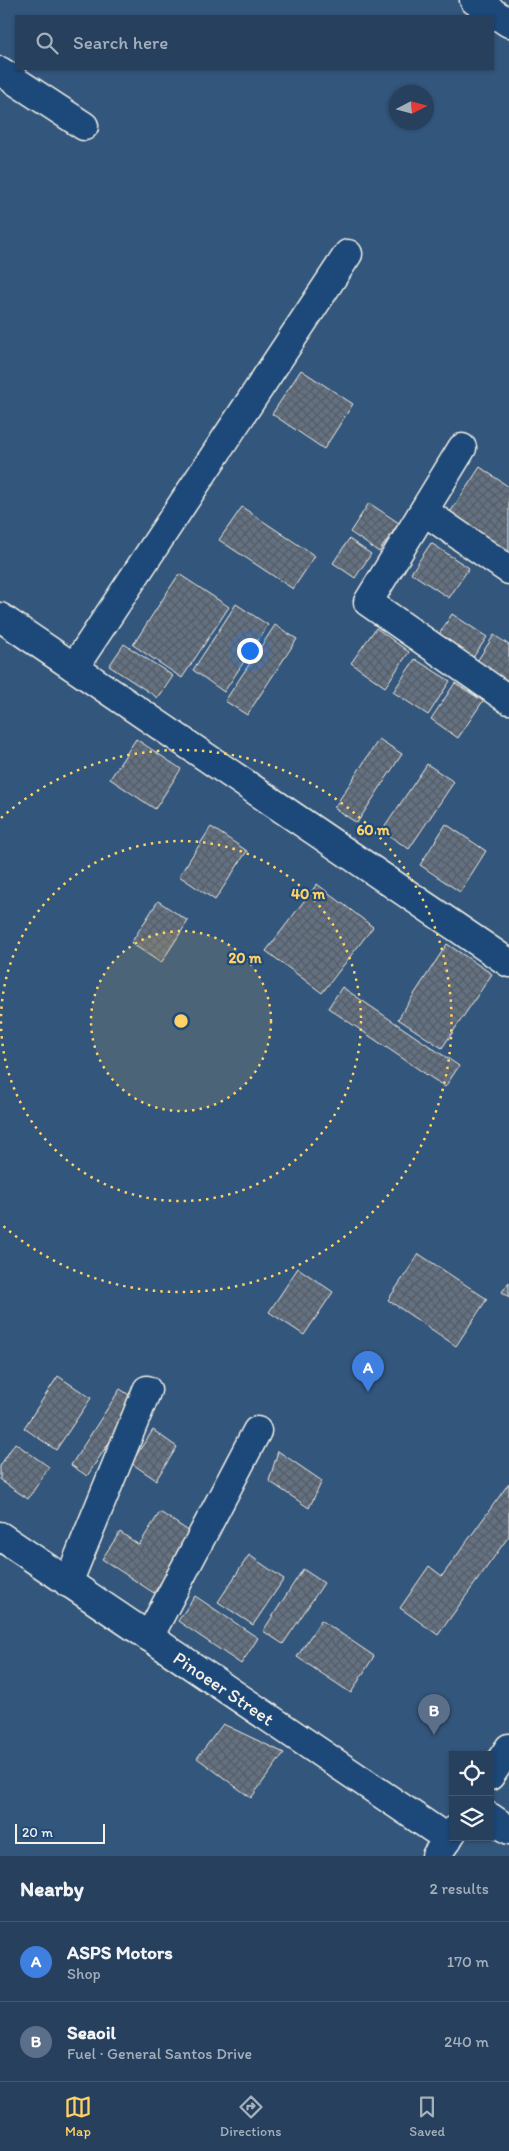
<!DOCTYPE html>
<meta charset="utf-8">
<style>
body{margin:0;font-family:Itim,sans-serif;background:#2e4763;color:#f1f3f6}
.controls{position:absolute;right:15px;bottom:15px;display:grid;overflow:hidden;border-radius:0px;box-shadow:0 1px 4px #0004}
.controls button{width:45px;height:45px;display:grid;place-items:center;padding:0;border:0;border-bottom:1px solid #425972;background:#26405d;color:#f1f3f6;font:25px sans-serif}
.compass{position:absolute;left:389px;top:85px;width:45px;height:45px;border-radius:50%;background:#26405d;box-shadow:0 1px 4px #0004;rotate:84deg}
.scale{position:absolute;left:15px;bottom:12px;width:90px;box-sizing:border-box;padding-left:5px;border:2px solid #f4f1e8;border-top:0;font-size:14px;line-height:18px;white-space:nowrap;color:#f4f1e8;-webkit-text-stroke:4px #1f4a7a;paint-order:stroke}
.you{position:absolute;left:249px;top:650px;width:18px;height:18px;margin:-12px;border:4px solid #fff;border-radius:50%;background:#1a73e8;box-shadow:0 0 0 8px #1a73e833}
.badge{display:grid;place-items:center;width:32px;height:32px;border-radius:50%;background:#ffd166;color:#fff;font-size:16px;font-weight:700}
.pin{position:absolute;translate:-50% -41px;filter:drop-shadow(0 1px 2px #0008)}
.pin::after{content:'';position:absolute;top:26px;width:18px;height:15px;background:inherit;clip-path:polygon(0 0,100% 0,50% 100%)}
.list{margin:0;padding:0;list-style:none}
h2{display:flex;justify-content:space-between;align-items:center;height:65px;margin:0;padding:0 20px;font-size:21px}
h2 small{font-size:16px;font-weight:400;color:#a4afbc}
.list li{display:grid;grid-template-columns:32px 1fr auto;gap:15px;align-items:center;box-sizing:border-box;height:80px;padding:0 20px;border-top:1px solid #425972}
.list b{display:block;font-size:19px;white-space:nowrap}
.list p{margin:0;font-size:16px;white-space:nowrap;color:#a4afbc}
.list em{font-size:16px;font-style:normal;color:#a4afbc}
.icon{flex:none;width:28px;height:28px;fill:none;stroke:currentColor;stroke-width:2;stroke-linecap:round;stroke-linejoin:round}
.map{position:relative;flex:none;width:509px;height:1856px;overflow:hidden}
.search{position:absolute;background:#26405d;box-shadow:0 1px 4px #0004;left:15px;right:15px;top:15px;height:55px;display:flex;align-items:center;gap:12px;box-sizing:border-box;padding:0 18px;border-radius:0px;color:#a4afbc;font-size:19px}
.sheet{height:225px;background:#26405d}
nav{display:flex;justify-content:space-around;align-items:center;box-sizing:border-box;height:70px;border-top:1px solid #425972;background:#26405d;font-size:14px;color:#a4afbc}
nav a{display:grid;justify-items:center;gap:2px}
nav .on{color:#ffd166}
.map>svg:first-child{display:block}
.building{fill:url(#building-cross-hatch);stroke:#f4f1e8}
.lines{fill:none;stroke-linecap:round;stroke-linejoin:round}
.minor-casing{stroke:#f4f1e8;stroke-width:31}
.major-casing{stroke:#f4f1e8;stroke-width:31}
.highway-casing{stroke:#f4f1e8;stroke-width:31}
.minor{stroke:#1f4a7a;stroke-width:28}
.major{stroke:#1f4a7a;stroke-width:28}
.highway{stroke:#1f4a7a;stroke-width:28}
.ring{fill:none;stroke:#ffd166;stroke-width:2.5;stroke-dasharray:2.5 5}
.labels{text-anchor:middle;stroke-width:4.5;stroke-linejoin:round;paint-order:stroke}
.street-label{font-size:19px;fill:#f4f1e8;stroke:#1f4a7a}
.centre{fill:#ffd166;stroke:#1f4a7a;stroke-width:2.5}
.ring-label{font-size:15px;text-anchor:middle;font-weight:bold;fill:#ffd166;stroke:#1f4a7a;stroke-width:4.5;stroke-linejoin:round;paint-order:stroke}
</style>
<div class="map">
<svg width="509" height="1856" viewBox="0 0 509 1856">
<defs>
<pattern id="building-cross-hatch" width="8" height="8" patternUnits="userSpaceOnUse" patternTransform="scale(1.25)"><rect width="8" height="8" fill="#637182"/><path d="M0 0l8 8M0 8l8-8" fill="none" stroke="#565c64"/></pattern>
</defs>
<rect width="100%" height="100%" fill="#33567c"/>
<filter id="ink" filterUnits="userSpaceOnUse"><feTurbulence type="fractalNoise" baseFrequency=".02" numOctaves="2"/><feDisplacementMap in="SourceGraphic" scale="10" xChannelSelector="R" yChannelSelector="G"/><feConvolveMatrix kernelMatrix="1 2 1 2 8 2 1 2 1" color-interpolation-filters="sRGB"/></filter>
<g filter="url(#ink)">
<g class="building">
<polygon points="301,370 353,404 324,449 272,414"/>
<polygon points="480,467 509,487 509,554 449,514"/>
<polygon points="369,503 399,523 379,552 350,532"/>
<polygon points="242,507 315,556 293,589 219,540"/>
<polygon points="349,539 371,554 355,578 333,563"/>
<polygon points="431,543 469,568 449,598 411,573"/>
<polygon points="179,574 229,607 182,678 133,645"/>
<polygon points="236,604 268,625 224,692 193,670"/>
<polygon points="452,614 487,637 472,659 438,636"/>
<polygon points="275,625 297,639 247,715 225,701"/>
<polygon points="376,628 409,652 385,687 351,663"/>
<polygon points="494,635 509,645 509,689 472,669"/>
<polygon points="124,644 173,676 158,698 109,666"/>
<polygon points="415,659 450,681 428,715 393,692"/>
<polygon points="455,683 483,701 458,738 431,719"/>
<polygon points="136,739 181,769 155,809 110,779"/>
<polygon points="379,739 402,754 357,823 334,808"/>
<polygon points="427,764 454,782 409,849 382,831"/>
<polygon points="446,824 486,851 460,892 420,865"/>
<polygon points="211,827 247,851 215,900 179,876"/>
<polygon points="317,884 373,927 322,993 266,951"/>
<polygon points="158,901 188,921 161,963 131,943"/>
<polygon points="447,944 492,974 442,1048 398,1019"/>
<polygon points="342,987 459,1066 445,1087 328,1008"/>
<polygon points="419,1254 487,1299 456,1346 388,1300"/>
<polygon points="298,1268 333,1292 304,1335 269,1312"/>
<polygon points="509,1282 509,1297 502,1292"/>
<polygon points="58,1376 91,1398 56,1450 24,1428"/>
<polygon points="120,1389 137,1400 87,1476 71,1465"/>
<polygon points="153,1430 177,1447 156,1480 131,1463"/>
<polygon points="15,1443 49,1467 28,1499 0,1480 0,1466"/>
<polygon points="278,1451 322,1481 309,1508 269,1481"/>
<polygon points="509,1483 509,1536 438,1635 400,1608 429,1566 442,1576"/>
<polygon points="160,1512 193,1534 154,1593 102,1559 120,1532 139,1545"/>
<polygon points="249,1555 284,1579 253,1625 218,1602"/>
<polygon points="303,1569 324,1583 283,1644 263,1631"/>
<polygon points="195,1596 258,1638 241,1664 178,1621"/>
<polygon points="321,1620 374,1656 351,1693 297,1657"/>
<polygon points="223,1724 284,1753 251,1798 197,1758"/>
</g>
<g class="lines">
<defs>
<g id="minor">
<polyline points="474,0 509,23"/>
<polyline points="0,71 84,126"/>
<polyline points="462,448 368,602 509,700"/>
<polyline points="424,511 509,570"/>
<polyline points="0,617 509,963"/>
<polyline points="75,666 348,254"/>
<polyline points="68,1583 147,1390"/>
<polyline points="149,1637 257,1431"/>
<polyline points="490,1817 509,1830"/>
</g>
<polyline id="major" points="0,1536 448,1839"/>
<g id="highway">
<polyline points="490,1776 509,1748"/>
<polyline points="436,1856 453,1831"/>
</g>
</defs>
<use href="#minor" class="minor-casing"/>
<use href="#major" class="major-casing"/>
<use href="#highway" class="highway-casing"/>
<use href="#minor" class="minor"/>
<use href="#major" class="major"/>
<use href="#highway" class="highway"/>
</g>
</g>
<circle cx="181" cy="1021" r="90" fill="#ffd166" fill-opacity=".12"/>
<g class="ring">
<circle cx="181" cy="1021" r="90"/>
<circle cx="181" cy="1021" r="180"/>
<path d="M1 818A271 271 0 1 1 1 1224"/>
</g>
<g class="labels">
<g class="street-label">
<text transform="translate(224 1688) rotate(34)" y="7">Pinoeer Street</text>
</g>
</g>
<circle cx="181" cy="1021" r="8" class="centre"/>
<g class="ring-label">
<text x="373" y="835">60 m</text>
<text x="308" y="899">40 m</text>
<text x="245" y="963">20 m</text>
</g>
</svg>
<div class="controls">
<button><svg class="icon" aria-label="locate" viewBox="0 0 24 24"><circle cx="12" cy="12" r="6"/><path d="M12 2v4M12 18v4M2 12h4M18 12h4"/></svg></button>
<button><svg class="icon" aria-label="layers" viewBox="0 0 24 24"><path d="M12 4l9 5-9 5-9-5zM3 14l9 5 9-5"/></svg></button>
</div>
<svg class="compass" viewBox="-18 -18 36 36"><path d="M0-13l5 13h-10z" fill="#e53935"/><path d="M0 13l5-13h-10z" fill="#a4afbc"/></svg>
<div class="scale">20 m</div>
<div class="you"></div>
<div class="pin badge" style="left:368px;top:1392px;background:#3f7fe0">A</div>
<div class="pin badge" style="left:434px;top:1735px;background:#5c6f8a">B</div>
<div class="search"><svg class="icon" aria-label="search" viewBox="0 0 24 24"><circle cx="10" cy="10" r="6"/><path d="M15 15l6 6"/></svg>Search here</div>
</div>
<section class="sheet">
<h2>Nearby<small>2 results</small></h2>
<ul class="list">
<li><span class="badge" style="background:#3f7fe0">A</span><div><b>ASPS Motors</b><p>Shop</p></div><em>170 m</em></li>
<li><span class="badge" style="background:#5c6f8a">B</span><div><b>Seaoil</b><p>Fuel · General Santos Drive</p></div><em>240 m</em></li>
</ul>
</section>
<nav>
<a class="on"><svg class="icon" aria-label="map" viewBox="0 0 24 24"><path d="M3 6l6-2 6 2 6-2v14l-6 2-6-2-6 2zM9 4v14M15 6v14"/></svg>Map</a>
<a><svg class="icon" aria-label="directions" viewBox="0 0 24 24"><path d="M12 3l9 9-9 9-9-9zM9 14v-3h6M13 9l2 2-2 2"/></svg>Directions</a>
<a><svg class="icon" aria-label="saved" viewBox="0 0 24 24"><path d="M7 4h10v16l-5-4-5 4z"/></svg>Saved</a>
</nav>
